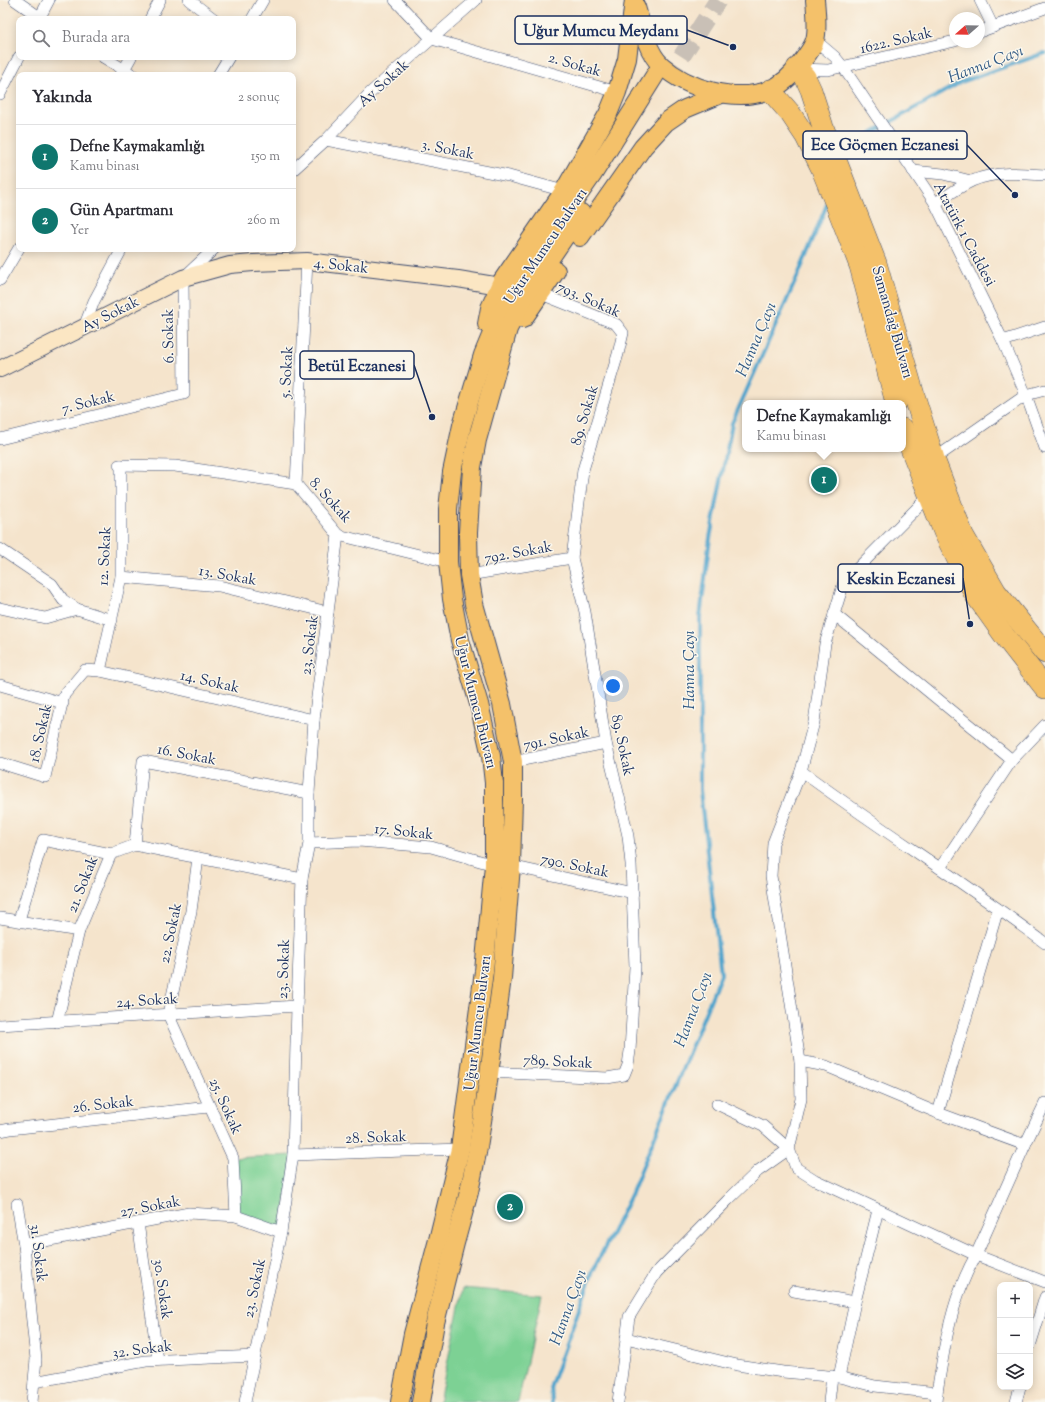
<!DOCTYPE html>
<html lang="tr">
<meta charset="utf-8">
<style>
body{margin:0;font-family:"Sorts Mill Goudy",serif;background:#f2f2f3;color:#2b2b33}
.controls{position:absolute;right:12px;bottom:12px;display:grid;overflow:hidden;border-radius:8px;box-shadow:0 2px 10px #0003}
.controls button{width:36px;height:36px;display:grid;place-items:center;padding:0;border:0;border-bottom:1px solid #e1e1e2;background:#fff;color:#2b2b33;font:20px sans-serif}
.compass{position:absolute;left:949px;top:12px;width:36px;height:36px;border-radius:50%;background:#fff;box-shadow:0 2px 10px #0003;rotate:250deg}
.you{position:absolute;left:613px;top:686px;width:14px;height:14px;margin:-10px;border:3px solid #fff;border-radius:50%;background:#1a73e8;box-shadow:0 0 0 6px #1a73e833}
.badge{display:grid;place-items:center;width:26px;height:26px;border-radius:50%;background:#0f766e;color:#fff;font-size:13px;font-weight:700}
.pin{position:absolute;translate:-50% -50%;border:2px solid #fff;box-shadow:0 1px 4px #0006}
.popup{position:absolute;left:742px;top:400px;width:164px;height:52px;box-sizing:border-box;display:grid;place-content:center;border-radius:8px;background:#fff;filter:drop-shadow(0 1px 3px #0005);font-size:13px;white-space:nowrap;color:#7c7c81}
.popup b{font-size:15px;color:#2b2b33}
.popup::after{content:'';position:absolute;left:50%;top:100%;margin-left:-8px;border:8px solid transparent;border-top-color:#fff}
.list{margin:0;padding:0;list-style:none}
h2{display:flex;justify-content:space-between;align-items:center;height:52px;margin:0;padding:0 16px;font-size:17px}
h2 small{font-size:13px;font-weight:400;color:#7c7c81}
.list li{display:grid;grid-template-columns:26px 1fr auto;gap:12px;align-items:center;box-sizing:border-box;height:64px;padding:0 16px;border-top:1px solid #e1e1e2}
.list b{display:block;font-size:15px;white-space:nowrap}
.list p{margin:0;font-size:13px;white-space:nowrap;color:#7c7c81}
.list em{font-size:13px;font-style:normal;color:#7c7c81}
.icon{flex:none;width:22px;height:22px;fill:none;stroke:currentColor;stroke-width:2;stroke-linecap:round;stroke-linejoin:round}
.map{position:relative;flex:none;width:1045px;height:1402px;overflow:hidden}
.search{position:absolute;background:#fff;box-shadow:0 2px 10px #0003;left:16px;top:16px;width:280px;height:44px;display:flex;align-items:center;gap:10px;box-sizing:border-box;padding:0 14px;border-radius:8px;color:#7c7c81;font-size:15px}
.panel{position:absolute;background:#fff;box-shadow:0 2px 10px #0003;left:16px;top:72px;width:280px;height:180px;border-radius:8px}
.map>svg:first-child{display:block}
.green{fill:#7dd194;stroke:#4c8079}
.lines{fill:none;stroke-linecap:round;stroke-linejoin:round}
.stream{stroke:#51a4cc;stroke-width:4}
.primary-tunnel{stroke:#c9c0b6;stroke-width:18;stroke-dasharray:18 9;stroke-linecap:butt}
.street-casing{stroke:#3c4a6e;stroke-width:12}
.secondary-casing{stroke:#3c4a6e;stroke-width:18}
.primary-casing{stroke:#3c4a6e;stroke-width:20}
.highway-casing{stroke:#3c4a6e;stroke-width:22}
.street{stroke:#fff;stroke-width:11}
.secondary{stroke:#fbe6c3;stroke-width:16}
.primary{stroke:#f4c16a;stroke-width:18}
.highway{stroke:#f4c16a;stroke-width:21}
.labels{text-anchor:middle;stroke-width:3;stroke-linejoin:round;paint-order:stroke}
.street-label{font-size:15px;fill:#1b2f5e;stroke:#fbf7ec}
.water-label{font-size:16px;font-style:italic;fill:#2e5884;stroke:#fbf7ec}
.leader{fill:none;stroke:#1b2f5e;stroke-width:1.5}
.callout-dot{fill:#1b2f5e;stroke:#fbf7ec;stroke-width:1.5}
.callout{fill:#fbf7ec;stroke:#1b2f5e;stroke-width:1.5}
.callout-label{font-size:16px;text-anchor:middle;font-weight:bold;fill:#1b2f5e}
</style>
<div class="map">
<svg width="1045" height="1402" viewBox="0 0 1045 1402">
<rect width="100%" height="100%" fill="#fbf7ec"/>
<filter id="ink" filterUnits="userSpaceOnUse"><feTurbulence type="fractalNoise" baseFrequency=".025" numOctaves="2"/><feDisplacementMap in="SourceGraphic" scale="8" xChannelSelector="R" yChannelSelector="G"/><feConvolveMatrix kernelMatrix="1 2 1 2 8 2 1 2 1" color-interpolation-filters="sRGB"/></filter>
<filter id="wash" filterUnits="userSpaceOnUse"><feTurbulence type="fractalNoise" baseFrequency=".012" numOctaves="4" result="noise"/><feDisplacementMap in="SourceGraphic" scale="16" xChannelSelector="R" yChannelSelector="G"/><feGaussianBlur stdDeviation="0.9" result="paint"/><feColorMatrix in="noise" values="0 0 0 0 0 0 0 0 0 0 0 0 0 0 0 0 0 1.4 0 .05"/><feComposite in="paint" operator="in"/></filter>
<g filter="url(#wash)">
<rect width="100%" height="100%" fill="#f5e4cc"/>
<g class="green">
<polygon points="293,1155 281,1232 236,1216 233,1158"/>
<polygon points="463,1288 542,1295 518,1402 439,1402"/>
</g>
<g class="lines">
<g class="stream">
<polyline points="844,163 852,144 961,82 1045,53"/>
<polyline points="552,1402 551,1385 593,1271 631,1195 721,974 700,790 700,617 710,538 732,423 799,273 828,202"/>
</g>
</g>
</g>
<g filter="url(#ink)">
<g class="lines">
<polyline class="primary-tunnel" points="667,79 718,0"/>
<defs>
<g id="street">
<polyline points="15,0 42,19"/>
<polyline points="189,0 214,19"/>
<polyline points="395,0 432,39 617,92"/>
<polyline points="980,0 993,27"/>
<polyline points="39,19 49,0"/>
<polyline points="150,19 160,0"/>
<polyline points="252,19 263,0"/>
<polyline points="979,32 1045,8"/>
<polyline points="815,40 835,57 843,67 935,203 1003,341 1026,395 1045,448"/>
<polyline points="103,57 133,75"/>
<polyline points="799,69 828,70 955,41"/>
<polyline points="121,75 131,57"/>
<polyline points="218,75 229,57"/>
<polyline points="0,94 19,57"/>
<polyline points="326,140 509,176 564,191"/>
<polyline points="293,170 326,140 370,93 476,0"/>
<polyline points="913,171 943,174 971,181"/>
<path d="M935 203C947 196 959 187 972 181 995 171 1021 173 1045 175"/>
<polyline points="0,280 19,248"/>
<polyline points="84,327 94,301 122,249"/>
<polyline points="1003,341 1045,327"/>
<polyline points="0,439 184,394 183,278 214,249"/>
<polyline points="934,459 1026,395 1045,390"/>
<polyline points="119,465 175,466 296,484 338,535 448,562"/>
<polyline points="296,484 307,261"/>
<polyline points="0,549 52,584 63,600 77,609 112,620"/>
<polyline points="469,575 572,558"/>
<polyline points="121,577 219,586 328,612"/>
<polyline points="0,608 45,618 77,609"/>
<polyline points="834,614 1012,760"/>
<polyline points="100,671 121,577 121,465"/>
<polyline points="0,685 63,703"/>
<polyline points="513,762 606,743"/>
<polyline points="0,763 45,777 64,695 85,670 100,671 314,720"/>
<path d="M801 771C881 830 965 883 1045 943"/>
<polyline points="309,843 359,841 431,847 494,865"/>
<polyline points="135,845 143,761 309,793"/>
<polyline points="198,858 191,911 168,1014 233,1158 236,1216"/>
<polyline points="511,866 633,893"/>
<polyline points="940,868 1012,760 1045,725"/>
<polyline points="0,918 79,931"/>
<polyline points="19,920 43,840 111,854"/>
<polyline points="57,1022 79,931 111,854 135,845 302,879"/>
<polyline points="0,1025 297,1006"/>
<polyline points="800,1061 826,1066 938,1113 1025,1145"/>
<polyline points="489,1072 607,1078 624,1075 628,1065 630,1051 635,967 631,864 628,836 621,805 606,743 585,612 572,558 583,470 618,354 623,333 616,324 541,294"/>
<polyline points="717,1104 763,1126 789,1149 796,1168 815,1180 976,1255 1045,1282"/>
<polyline points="938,1113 998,909"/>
<polyline points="0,1131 10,1129 209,1107"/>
<polyline points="293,1155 460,1149"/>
<polyline points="17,1204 24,1245 36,1359 32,1402"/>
<polyline points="138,1223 158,1360"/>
<polyline points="24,1245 189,1213 236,1216 281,1232"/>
<polyline points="794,1291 855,1302"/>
<polyline points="626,1338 737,1365 783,1372 839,1377 875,1386 937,1393"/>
<polyline points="1030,1346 1045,1297"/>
<polyline points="839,1377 855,1302 878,1210"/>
<polyline points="34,1382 146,1361 255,1356"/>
<polyline points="245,1402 281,1232 293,1155 297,1006 302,879 309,843 309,793 314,720 338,535"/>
<polyline points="618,1402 629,1317 656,1273 728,1200 758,1171 789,1149 801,1099 800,1061 771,876 773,843 801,771 814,722 825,644 844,582 929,496"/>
<polyline points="829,1402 832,1376"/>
<path d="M936 1402C937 1389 940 1376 942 1362 948 1325 957 1288 976 1255L1025 1145 1045 1103"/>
<polyline points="1016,1402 1020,1387"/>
</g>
<polyline id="secondary" points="0,369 183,278 230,265 253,263 307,261 458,279 500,286"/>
<g id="primary">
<path d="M636 7C641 24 647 52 661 65 687 89 736 103 769 90 783 85 793 74 801 63 806 56 813 48 815 40 818 30 816 10 815 0"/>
<polyline points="580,237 643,147 666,122 685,109 721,94"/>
<polyline points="523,319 556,271"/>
<polyline points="487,324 490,308 502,281 564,191 608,114 617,92 627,59 634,0"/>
<polyline points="400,1402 413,1334 439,1236 460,1149 484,971 494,865 494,783 491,756 479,704 460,640 452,599 448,562 448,509 452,472 462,425 483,355 500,314 530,264 593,174 657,72"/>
<polyline points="421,1402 435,1323 455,1243 469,1192 477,1153 486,1096 502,978 511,866 513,799 513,762 502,704 474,604 469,575 468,533 472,467 477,440 508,329 527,292 581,213"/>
</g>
<g id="highway">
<polyline points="797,68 805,77 811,90 823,127 876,263 914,395 934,459 963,535 996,592 1045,653"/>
<polyline points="770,90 790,113 806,137 821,167 839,212 860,266 896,403"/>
<polyline points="903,429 944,532 974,593 1006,638 1045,688"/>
</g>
</defs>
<use href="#street" class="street-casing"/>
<use href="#secondary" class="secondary-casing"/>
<use href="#primary" class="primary-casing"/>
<use href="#highway" class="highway-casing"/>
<use href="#street" class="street"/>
<use href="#secondary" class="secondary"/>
<use href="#primary" class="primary"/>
<use href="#highway" class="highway"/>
</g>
</g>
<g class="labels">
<g class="street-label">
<text transform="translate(896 40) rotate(-13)" y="5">1622. Sokak</text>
<text transform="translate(575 64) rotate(16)" y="5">2. Sokak</text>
<text transform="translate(383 83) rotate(-42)" y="5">Ay Sokak</text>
<text transform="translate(448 149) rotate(11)" y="5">3. Sokak</text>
<text transform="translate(965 234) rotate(62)" y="5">Atatürk 1 Caddesi</text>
<text transform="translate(545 246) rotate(-56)" y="5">Uğur Mumcu Bulvarı</text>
<text transform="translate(341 265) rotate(6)" y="5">4. Sokak</text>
<text transform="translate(589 299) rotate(24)" y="5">793. Sokak</text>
<text transform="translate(110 314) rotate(-27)" y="5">Ay Sokak</text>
<text transform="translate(893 322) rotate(74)" y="5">Samandağ Bulvarı</text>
<text transform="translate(168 336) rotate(-91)" y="5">6. Sokak</text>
<text transform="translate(286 372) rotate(-87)" y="5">5. Sokak</text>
<text transform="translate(88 402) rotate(-14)" y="5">7. Sokak</text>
<text transform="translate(584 415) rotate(-73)" y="5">89. Sokak</text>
<text transform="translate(331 500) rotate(48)" y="5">8. Sokak</text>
<text transform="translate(518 552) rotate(-10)" y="5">792. Sokak</text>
<text transform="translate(104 556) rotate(-87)" y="5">12. Sokak</text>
<text transform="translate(228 575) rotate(10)" y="5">13. Sokak</text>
<text transform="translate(309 645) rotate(-83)" y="5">23. Sokak</text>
<text transform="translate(210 681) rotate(13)" y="5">14. Sokak</text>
<text transform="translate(476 702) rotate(76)" y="5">Uğur Mumcu Bulvarı</text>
<text transform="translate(40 733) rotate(-77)" y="5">18. Sokak</text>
<text transform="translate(556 738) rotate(-12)" y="5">791. Sokak</text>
<text transform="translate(623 745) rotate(78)" y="5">89. Sokak</text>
<text transform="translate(187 754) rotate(11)" y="5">16. Sokak</text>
<text transform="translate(404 831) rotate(6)" y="5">17. Sokak</text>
<text transform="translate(575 865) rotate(12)" y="5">790. Sokak</text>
<text transform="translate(82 884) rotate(-68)" y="5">21. Sokak</text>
<text transform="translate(170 933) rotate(-78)" y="5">22. Sokak</text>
<text transform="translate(283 969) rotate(-88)" y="5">23. Sokak</text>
<text transform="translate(147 1000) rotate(-4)" y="5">24. Sokak</text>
<text transform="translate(477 1023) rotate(-83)" y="5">Uğur Mumcu Bulvarı</text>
<text transform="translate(558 1061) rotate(3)" y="5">789. Sokak</text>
<text transform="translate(103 1104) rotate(-6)" y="5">26. Sokak</text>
<text transform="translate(226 1106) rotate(66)" y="5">25. Sokak</text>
<text transform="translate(376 1137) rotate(-2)" y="5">28. Sokak</text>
<text transform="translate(150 1206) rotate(-11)" y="5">27. Sokak</text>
<text transform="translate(39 1253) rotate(83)" y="5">31. Sokak</text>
<text transform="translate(254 1288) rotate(-78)" y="5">23. Sokak</text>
<text transform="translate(163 1289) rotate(82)" y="5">30. Sokak</text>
<text transform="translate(142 1349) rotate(-7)" y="5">32. Sokak</text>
</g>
<g class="water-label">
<text transform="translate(985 63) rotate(-21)" y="6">Hanna Çayı</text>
<text transform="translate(755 339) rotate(-67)" y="6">Hanna Çayı</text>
<text transform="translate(688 670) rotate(-90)" y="6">Hanna Çayı</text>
<text transform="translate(692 1009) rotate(-69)" y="6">Hanna Çayı</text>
<text transform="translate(567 1307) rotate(-70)" y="6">Hanna Çayı</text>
</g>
</g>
<path class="leader" d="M733 47L687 30M1015 195L967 145M432 417L414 365M970 624L963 578"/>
<g class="callout-dot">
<circle cx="733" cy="47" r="4"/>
<circle cx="1015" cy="195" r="4"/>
<circle cx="432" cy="417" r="4"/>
<circle cx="970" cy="624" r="4"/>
</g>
<g class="callout">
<rect x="515" y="16" width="172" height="28" rx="4"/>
<rect x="803" y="131" width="164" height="28" rx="4"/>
<rect x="300" y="351" width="114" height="28" rx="4"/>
<rect x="838" y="564" width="125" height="28" rx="4"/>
</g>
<g class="callout-label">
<text x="601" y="36">Uğur Mumcu Meydanı</text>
<text x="885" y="150">Ece Göçmen Eczanesi</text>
<text x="357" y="371">Betül Eczanesi</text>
<text x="901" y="584">Keskin Eczanesi</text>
</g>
</svg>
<div class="controls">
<button>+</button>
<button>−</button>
<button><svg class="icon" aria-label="layers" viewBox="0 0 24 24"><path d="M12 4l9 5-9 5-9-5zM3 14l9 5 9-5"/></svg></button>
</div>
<svg class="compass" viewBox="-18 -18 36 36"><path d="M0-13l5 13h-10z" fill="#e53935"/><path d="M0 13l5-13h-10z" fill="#7c7c81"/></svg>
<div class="you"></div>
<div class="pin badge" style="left:824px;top:480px">1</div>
<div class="popup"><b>Defne Kaymakamlığı</b>Kamu binası</div>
<div class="pin badge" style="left:510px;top:1207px">2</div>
<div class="search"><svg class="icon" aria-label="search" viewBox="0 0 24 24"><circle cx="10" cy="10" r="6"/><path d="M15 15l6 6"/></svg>Burada ara</div>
<section class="panel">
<h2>Yakında<small>2 sonuç</small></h2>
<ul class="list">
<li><span class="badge">1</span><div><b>Defne Kaymakamlığı</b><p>Kamu binası</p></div><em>150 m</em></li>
<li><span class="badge">2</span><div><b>Gün Apartmanı</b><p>Yer</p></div><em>260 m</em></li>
</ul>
</section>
</div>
